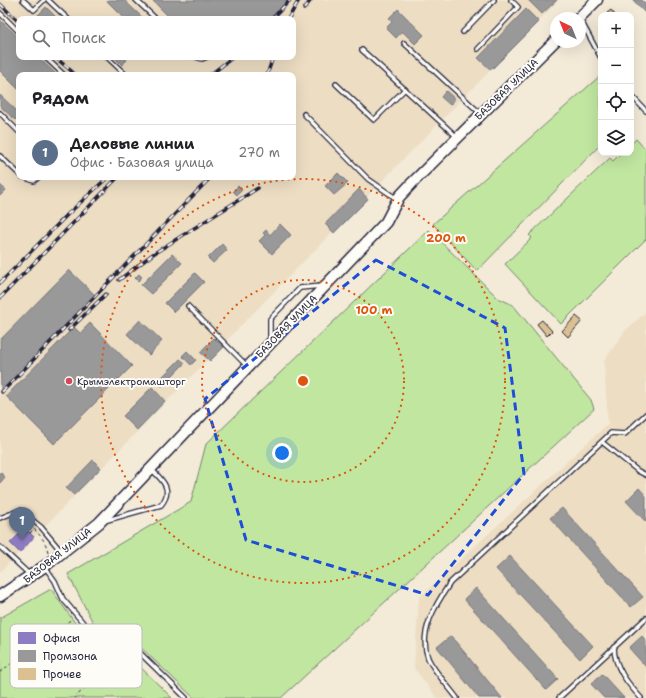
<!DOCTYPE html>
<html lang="ru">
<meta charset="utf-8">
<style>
body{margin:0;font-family:"Shantell Sans",sans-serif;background:#f2f2f2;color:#202124}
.controls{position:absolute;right:12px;top:12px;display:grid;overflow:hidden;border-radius:8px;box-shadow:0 4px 16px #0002}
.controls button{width:36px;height:36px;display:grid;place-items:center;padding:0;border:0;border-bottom:1px solid #e0e0e0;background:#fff;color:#202124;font:20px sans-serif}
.compass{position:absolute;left:550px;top:12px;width:36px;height:36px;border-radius:50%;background:#fff;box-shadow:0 4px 16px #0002;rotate:317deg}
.you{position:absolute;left:282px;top:453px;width:14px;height:14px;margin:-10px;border:3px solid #fff;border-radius:50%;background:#1a73e8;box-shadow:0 0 0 6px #1a73e833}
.badge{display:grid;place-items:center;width:26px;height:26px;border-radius:50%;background:#0b8043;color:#fff;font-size:13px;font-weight:700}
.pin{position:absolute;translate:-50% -33px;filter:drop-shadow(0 1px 2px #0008)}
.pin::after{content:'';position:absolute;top:21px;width:14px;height:12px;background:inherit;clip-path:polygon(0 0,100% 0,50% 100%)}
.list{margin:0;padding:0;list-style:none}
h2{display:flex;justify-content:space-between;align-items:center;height:52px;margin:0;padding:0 16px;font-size:17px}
h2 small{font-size:13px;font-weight:400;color:#757577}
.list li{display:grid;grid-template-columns:26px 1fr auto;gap:12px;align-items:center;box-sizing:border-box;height:56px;padding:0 16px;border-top:1px solid #e0e0e0}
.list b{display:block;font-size:15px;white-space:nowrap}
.list p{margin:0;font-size:13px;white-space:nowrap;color:#757577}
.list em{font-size:13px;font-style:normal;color:#757577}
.icon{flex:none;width:22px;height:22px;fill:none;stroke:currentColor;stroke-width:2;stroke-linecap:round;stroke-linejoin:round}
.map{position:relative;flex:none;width:646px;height:698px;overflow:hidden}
.search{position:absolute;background:#fff;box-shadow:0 4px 16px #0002;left:16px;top:16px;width:280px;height:44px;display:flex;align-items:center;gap:10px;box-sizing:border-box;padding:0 14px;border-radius:8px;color:#757577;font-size:15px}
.panel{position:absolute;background:#fff;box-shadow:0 4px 16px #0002;left:16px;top:72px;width:280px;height:108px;border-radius:8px}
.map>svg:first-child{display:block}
.built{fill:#ecddc3;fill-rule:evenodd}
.green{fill:#c1e6a0;stroke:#72846e}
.offices{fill:#8e7cc3;stroke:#6e619a}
.industry{fill:#999;stroke:#75757d}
.building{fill:#dbc091;stroke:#22223b}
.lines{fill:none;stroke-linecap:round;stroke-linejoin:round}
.lane-casing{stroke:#22223b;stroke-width:6}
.secondary-casing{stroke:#22223b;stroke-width:13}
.path{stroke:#22223b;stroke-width:1;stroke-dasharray:3 3;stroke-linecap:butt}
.lane{stroke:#fdfcf7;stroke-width:3.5}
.secondary{stroke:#fdfcf7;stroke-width:10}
.rail-casing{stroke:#22223b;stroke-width:3.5}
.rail{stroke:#fdfcf7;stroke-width:2;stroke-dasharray:6;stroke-linecap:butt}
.marked{fill:none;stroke:#1d4ed8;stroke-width:3;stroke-dasharray:8 5;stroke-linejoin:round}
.ring{fill:none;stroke:#de560e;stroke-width:2;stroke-dasharray:2 4}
.poi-dot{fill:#d1495b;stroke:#fdfcf7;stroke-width:1.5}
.labels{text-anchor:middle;stroke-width:4;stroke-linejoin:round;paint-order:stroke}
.street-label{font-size:10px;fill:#22223b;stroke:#fdfcf7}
.poi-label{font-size:10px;fill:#22223b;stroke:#fdfcf7;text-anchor:start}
.key{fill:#fdfcf7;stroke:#bbbbbf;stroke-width:1}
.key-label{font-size:11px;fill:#22223b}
.centre{fill:#de560e;stroke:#fdfcf7;stroke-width:2}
.ring-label{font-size:12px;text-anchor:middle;font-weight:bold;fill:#de560e;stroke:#fdfcf7;stroke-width:4;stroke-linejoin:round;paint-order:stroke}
</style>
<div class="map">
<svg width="646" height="698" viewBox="0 0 646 698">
<rect width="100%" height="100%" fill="#f3ead8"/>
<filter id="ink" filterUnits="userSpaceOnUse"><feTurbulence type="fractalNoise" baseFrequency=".025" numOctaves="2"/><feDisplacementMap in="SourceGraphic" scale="8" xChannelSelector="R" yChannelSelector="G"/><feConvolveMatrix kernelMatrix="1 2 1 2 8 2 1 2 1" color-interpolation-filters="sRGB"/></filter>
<g filter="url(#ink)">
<g class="built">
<path d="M0 0H559L0 572ZM19 19H293V57H19ZM19 75H293V177H19Z"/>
<polygon points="646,312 646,698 437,698 414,668 419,598 608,424 604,361 625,331"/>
</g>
<g class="green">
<polygon points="601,75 601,144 477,271 433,224"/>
<polygon points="636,139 646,150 646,239 561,324 505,264 532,238 529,235 610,158 613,161 621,153 631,153 631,144"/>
<polygon points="429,230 498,298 513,305 591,400 594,409 281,698 194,698 134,641 106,648 68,574 191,502 206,444"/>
<polygon points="51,589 109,671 127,654 172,698 0,698 0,618"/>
</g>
<polygon class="offices" points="25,528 34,537 20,553 10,543"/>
<g class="industry">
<polygon points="108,0 124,0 144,19 125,19 107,1"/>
<polygon points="152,0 288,0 269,19 171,19"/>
<polygon points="528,0 557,0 542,14"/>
<polygon points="633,0 642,0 646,4 646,14"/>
<polygon points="46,7 58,19 34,19"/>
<polygon points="398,9 424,35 415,44 402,31 396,38 386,28 392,22 389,18"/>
<polygon points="526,9 539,22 491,70 478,58"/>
<polygon points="0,20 19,38 19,57 38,57 57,75 19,75 19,90 0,71"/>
<polygon points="114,57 124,57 127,60 122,65"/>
<polygon points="446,91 455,99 450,105 441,97"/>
<polygon points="0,95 19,113 19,116 15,120 0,106"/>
<polygon points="338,173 348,183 334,195 325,186"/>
<polygon points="0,185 6,190 0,196"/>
<polygon points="238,186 242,190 237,195 233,191"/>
<polygon points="359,189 368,199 334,233 325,224"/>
<polygon points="280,224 291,235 272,254 259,241 265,235 263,233 266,230 270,235"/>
<polygon points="222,244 227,250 213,263 208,258"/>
<polygon points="172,254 182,263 151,294 141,285"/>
<polygon points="69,270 95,295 1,392 0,340"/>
<polygon points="195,273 204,282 174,312 165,303"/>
<polygon points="139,274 142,277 138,281 135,278"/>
<polygon points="140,320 162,341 149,355 127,334"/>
<polygon points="90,323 132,366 54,444 6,396 74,327 80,333"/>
<polygon points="214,338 224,347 210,361 200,352"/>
<polygon points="187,351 196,360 191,365 182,356"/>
<polygon points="180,359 185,363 162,386 157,382"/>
<polygon points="152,387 165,401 137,430 123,416"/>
<polygon points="93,460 101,468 74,495 66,488"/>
<polygon points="0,472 5,477 0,483"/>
<polygon points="639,488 646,496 646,522 626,501"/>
<polygon points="562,508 643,597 631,607 550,518"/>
<polygon points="510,556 593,646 580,659 496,569"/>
<polygon points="476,588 558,679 546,690 464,599"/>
<polygon points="451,636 502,698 479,698 437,647"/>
<polygon points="642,636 646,641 646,667 629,648"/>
<polygon points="602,674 624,698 604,698 591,684"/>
</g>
<g class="building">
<polygon points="611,10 615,15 609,15 607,13"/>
<polygon points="576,316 582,321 568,337 562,331"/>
<polygon points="542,320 552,331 547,336 537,324"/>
</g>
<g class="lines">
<defs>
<g id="lane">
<polyline points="23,0 34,10 44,0"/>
<polyline points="48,0 68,19"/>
<polyline points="136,0 156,19"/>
<polyline points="0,13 19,32"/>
<polyline points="580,19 601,58"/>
<polyline points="463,32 494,0"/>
<polyline points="404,43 480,113"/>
<polyline points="478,49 518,7 511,0"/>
<polyline points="362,50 456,136"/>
<polyline points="45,57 64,75"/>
<polyline points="107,57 126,75"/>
<polyline points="196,57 202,59 207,57"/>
<polyline points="336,84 374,120 405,89"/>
<polyline points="631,95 646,111"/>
<polyline points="0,113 19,132"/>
<polyline points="304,114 368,179 397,199"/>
<polyline points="0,156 19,174"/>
<polyline points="23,177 34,181 39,177"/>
<polyline points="188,306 247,366"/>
<polyline points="270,340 270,319 300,288 322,286"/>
<polyline points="602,442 638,471 646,475"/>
<polyline points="0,518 20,510 41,527 61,551"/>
<path d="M104 521 161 505C173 491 164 481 152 470"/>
<polyline points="0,547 30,575"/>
<polyline points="45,567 55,581 63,599 90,631 109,667 131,648 137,650 186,698"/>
<path d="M614 647C614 667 628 684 641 698"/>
<path d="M457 698C449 687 433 670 428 658 418 632 436 604 450 583L611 433 625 434 646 414"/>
<polyline points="559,698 646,618"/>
</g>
<g id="secondary">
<polyline points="579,18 597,0"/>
<polyline points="0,596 45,566 99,523 386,222 399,197 413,182 556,40"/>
</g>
</defs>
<use href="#lane" class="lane-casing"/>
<use href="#secondary" class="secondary-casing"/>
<g class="path">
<path d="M30 533 34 529C41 536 46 542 48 552"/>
<polyline points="0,672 72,619"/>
<polyline points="74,698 105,671"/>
</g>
<use href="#lane" class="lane"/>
<use href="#secondary" class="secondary"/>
<defs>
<g id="rail">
<polyline points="0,4 19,22"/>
<polyline points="304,9 311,0"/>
<polyline points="272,19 290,0"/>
<polyline points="288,19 299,0"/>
<polyline points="55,57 76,75"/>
<polyline points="210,75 233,57"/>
<polyline points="267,75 273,57"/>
<polyline points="119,280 153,254 258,188"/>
<polyline points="0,283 68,214 108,177"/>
<polyline points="0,298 118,177"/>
<polyline points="69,330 106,294"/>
<polyline points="2,392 211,177"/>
</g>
</defs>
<use href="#rail" class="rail-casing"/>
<use href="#rail" class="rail"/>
</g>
</g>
<path class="marked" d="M376 260 505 328 524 474 428 595 246 540 205 399Z"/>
<g class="ring">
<circle cx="303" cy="381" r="101"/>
<circle cx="303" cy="381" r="202"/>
</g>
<circle class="poi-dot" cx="69" cy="381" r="4"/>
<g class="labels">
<g class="street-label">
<text transform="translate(506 89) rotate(-44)" y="4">БАЗОВАЯ УЛИЦА</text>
<text transform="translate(286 326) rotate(-46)" y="4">БАЗОВАЯ УЛИЦА</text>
<text transform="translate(57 555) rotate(-38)" y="4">БАЗОВАЯ УЛИЦА</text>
</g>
<g class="poi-label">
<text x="77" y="385">Крымэлектромашторг</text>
</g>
</g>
<rect x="10" y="624" width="132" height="64" rx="6" class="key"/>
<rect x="18" y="632" width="18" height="12" fill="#8e7cc3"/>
<rect x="18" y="650" width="18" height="12" fill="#999"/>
<rect x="18" y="668" width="18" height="12" fill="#dbc091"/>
<g class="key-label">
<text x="43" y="642">Офисы</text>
<text x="43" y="660">Промзона</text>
<text x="43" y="678">Прочее</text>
</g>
<circle cx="303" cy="381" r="6" class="centre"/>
<g class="ring-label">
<text x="446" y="242">200 m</text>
<text x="374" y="314">100 m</text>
</g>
</svg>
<div class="controls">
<button>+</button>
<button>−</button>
<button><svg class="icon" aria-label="locate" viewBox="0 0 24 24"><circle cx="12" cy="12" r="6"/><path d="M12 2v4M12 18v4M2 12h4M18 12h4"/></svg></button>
<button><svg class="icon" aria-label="layers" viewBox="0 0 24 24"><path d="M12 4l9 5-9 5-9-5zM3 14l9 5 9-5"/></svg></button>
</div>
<svg class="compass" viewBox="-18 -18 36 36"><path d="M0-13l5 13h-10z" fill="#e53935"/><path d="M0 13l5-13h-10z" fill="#757577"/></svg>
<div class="you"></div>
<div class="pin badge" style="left:22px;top:540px;background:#5c6f8a">1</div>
<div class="search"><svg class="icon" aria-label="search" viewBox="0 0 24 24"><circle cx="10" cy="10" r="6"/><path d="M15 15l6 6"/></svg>Поиск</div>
<section class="panel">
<h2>Рядом<small></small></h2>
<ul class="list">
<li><span class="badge" style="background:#5c6f8a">1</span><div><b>Деловые линии</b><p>Офис · Базовая улица</p></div><em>270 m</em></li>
</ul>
</section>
</div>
